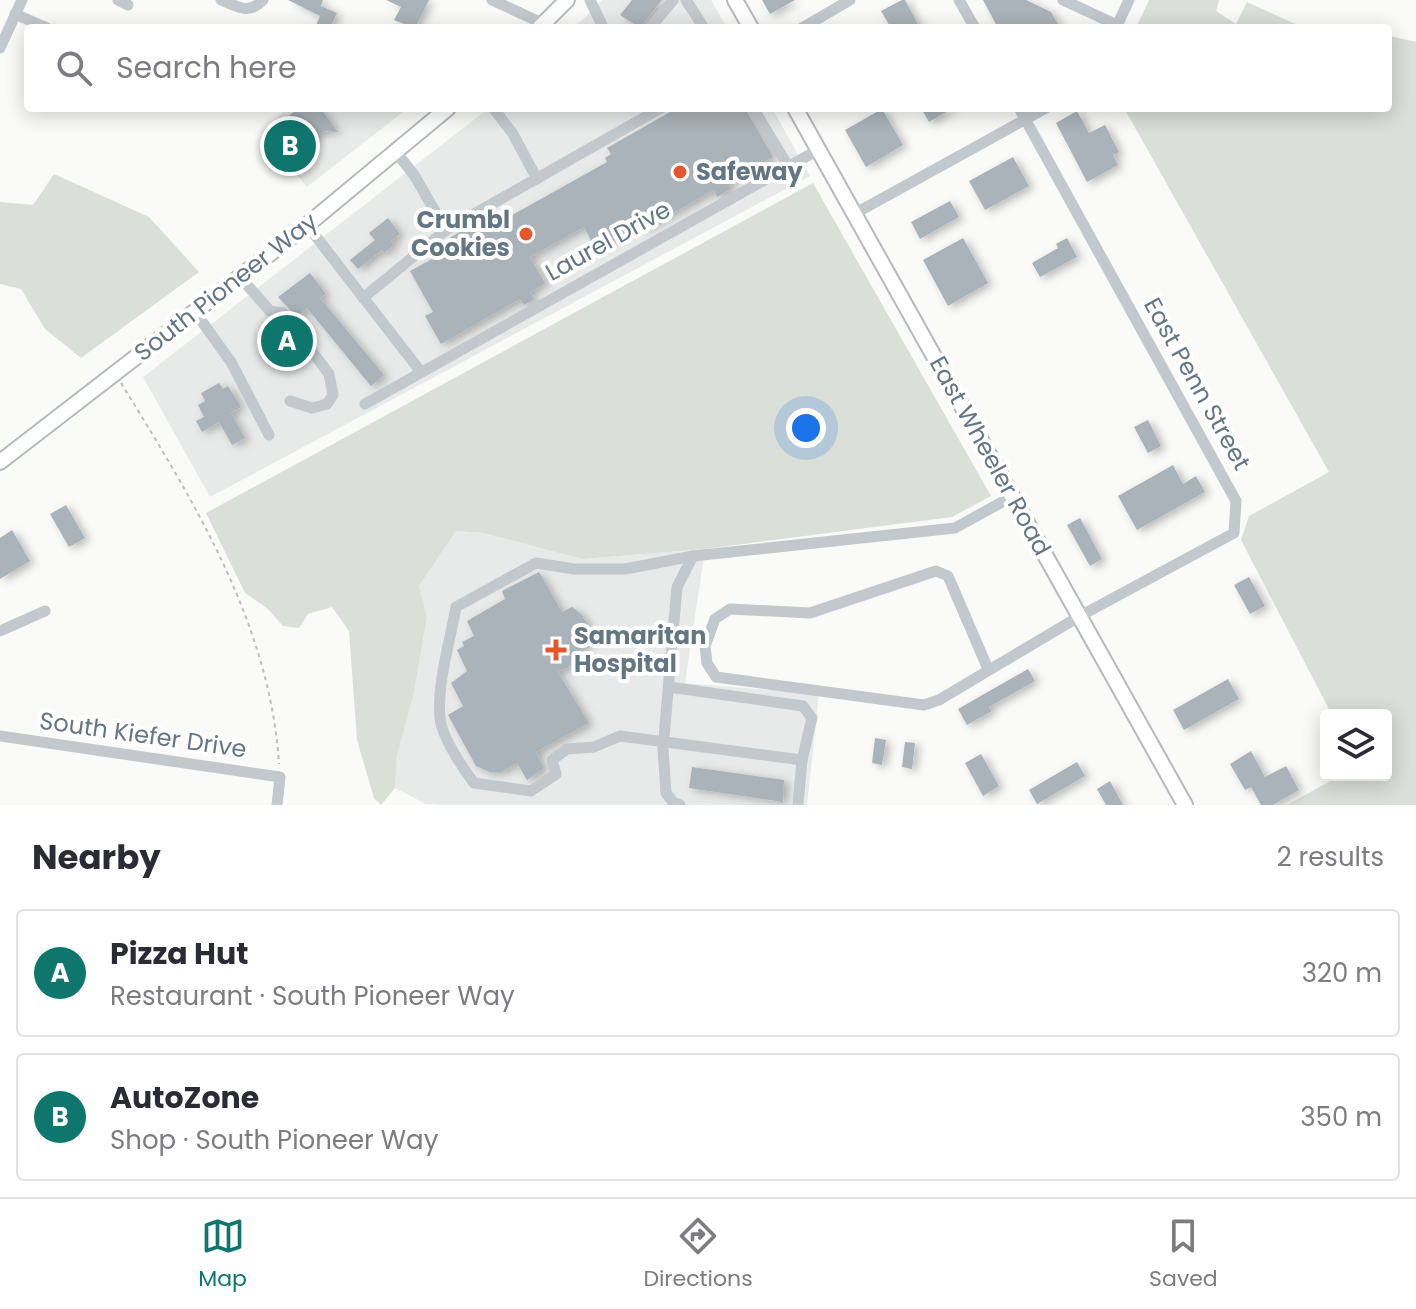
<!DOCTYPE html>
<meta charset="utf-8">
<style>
body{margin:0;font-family:Poppins,sans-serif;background:#f7f7f7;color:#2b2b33}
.controls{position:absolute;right:24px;bottom:24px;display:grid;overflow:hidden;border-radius:8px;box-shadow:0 4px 20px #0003}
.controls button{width:72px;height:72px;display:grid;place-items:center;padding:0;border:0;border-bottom:2px solid #e1e1e2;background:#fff;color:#2b2b33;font:40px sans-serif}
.you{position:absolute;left:806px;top:428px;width:28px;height:28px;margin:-20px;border:6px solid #fff;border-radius:50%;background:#1a73e8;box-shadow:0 0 0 12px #1a73e833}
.badge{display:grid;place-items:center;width:52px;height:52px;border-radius:50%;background:#0f766e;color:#fff;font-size:26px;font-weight:700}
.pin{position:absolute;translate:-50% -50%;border:4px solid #fff;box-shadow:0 2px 8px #0006}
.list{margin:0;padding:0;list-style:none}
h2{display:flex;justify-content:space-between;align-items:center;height:104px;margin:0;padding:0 32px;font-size:34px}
h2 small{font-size:26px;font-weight:400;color:#7c7c81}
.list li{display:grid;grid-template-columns:52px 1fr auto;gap:24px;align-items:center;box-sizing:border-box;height:128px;margin:0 16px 16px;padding:0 16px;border:2px solid #e1e1e2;border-radius:8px}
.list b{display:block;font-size:30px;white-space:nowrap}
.list p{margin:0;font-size:26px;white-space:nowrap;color:#7c7c81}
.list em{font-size:26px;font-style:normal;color:#7c7c81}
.icon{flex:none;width:44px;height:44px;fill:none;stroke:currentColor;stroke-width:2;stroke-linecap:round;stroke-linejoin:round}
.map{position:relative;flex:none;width:1416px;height:805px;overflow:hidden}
.search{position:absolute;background:#fff;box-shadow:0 4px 20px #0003;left:24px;right:24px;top:24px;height:88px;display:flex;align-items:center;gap:20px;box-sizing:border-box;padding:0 28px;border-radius:8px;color:#7c7c81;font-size:30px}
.sheet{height:392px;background:#fff}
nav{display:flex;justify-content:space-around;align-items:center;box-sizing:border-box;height:112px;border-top:2px solid #e1e1e2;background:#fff;font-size:22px;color:#7c7c81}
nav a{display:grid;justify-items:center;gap:4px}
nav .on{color:#0f766e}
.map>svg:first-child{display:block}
.built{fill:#e8e9e9}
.green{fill:#dadfd7}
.building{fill:#aab3b9;filter:url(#shadow)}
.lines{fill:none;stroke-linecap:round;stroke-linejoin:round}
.major-casing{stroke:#b5babe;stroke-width:18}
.path{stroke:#bbbfc2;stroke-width:2;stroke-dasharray:4 4;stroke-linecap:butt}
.minor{stroke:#c3c8cc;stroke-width:11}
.major{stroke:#fff;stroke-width:14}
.poi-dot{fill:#e4572e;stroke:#fff;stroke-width:3}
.labels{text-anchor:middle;stroke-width:8;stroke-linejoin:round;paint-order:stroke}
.poi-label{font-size:24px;font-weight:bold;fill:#657683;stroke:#fff;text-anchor:start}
.street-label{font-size:24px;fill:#657683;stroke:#fff}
</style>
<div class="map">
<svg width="1416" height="805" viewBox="0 0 1416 805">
<defs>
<filter id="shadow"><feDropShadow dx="4.5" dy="2.5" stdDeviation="4" flood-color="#0004"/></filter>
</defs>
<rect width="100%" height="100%" fill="#fafaf8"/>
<g class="built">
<polygon points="602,0 711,0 727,28 574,28"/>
<polygon points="287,108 408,108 307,187 262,133"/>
<polygon points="489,108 772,108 810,176 210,497 143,377"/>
<polygon points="456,531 483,533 582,559 705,549 685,683 819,694 807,805 440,805 426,804 395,788 397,756 414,692 427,617 419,586"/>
</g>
<g class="green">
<polygon points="1149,0 1219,0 1216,11 1236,24 1247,2 1304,28 1136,28"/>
<polygon points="1390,36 1416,42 1416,805 1287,805 1341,775 1386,775 1386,715 1332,715 1241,540 1249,516 1329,472 1124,108 1388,108"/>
<polygon points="54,174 149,217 199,272 81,358 45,329 21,289 0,284 0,202 33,205"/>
<polygon points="813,183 991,496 952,517 705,549 582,559 483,533 456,531 419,586 427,617 414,692 397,756 395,788 381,805 374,798 357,740 349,631 332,607 308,614 299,628 283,626 268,609 245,593 206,513"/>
</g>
<g class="building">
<polygon points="288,0 323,0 321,6 337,13 330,28 315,28 320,16"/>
<polygon points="386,0 429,0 415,28 394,20 401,7"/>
<polygon points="632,0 662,0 640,28 620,15"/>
<polygon points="762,0 795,0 770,14"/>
<polygon points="902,0 905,0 920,28 891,28 881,11"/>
<polygon points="983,0 1026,0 1051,12 1060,28 998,28"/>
<polygon points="299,108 320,108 338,132 324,131 286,160 267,133"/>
<polygon points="677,108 745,108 773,157 728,182 731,189 717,197 714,190 644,229 641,222 595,248 584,227 530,257 545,283 530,292 534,299 524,305 520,299 441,344 425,316 433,312 410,271 443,253 441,250 450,245 447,240 451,237 492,214 496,219 505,214 507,218 607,162 605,158 611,154 607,148"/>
<polygon points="921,108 953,108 929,122"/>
<polygon points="882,109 903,145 866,167 845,130"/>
<polygon points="1077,111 1089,133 1105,125 1119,152 1113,155 1118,165 1087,182 1056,123"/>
<polygon points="1013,157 1029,186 985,210 969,181"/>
<polygon points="950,201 959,217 920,239 911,222"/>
<polygon points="388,218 400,234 391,241 394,245 384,253 382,250 358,269 350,260 375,240 369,233"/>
<polygon points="963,238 988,283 948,306 923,260"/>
<polygon points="1067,238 1077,257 1040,277 1032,263 1058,248 1056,244"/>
<polygon points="310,273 326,294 320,298 384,375 371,386 307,308 297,317 278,297"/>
<polygon points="279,322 303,354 294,362 268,331"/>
<polygon points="219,383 223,389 228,386 241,407 231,413 245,438 232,445 219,422 202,432 196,421 204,417 198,405 205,401 201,393"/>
<polygon points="1148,420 1161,446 1148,453 1134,427"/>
<polygon points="1173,465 1183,484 1196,476 1205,492 1137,530 1118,496"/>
<polygon points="66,505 85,538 69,547 50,514"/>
<polygon points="1080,518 1102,559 1090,566 1067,525"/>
<polygon points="12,530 30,561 0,579 0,538"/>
<polygon points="539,572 562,612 572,607 581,614 589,627 589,639 586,642 587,646 570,656 570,665 568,668 557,671 589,723 536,752 544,768 527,780 517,763 501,772 490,772 476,766 448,715 463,706 451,683 467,671 457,650 464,646 462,642 474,636 467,621 505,599 502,591"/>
<polygon points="1249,577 1265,606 1250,614 1234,585"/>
<polygon points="1028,669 1035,681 989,707 992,711 967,725 958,709"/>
<polygon points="1228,679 1239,699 1184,730 1173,710"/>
<polygon points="875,738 886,740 882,765 872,763"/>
<polygon points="905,742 915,743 912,769 902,767"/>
<polygon points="1251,751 1265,777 1286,766 1299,790 1273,805 1261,805 1251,787 1245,790 1230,764"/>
<polygon points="981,754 999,786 983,796 965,763"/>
<polygon points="1077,762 1085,776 1037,804 1029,790"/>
<polygon points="692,767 784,780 783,802 689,788"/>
<polygon points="1110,781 1123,805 1106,805 1097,789"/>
</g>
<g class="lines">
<defs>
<g id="major">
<polyline points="735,0 751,28"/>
<polyline points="539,28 567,0"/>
<polyline points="795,108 1185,805"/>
<polyline points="0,462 307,225 448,108"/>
</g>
</defs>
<use href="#major" class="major-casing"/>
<path class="path" d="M121 383C193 500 270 623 279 764"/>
<g class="minor">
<polyline points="118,0 128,5"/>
<path d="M221 0C238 7 249 15 263 0"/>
<polyline points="492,0 544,24"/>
<polyline points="590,0 602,25"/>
<polyline points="686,0 704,28"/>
<polyline points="959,0 975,28"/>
<polyline points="1063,0 1117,25"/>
<polyline points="15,14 47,28"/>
<polyline points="650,28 673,0"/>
<polyline points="802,28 850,0"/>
<polyline points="1116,28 1129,0"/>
<polyline points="0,48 22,0"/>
<polyline points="493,108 513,134 537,179"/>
<polyline points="753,108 788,166"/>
<polyline points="396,152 414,175 446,230"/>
<polyline points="854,214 1046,108"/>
<polyline points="307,225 421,372"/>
<polyline points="240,277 270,311 283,313 329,374 333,395 327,404 312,408 290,401"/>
<polyline points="363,298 446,230 661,108"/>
<polyline points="195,312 231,362 269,435"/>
<polyline points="365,404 818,150"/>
<polyline points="0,631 45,611"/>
<polyline points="988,669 948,576 936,571 810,613 730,609 715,619 705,646 707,663 716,677 924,705 939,700 1080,616 1234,533 1236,501 1019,108"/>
<polyline points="669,687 803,706 812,718 802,760 798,805"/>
<polyline points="0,736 280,777 277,805"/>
<path d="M802 760 620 736 594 747 567 749 552 760 556 774 531 791 474 783C463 768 442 737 440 718 437 682 450 642 456 607L536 563 574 569H625L693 556 955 528 1013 496"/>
<polyline points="680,805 673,802 666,793 663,749 677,587 693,556"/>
</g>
<use href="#major" class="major"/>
</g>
<g class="poi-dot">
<circle cx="680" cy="172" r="8"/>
<circle cx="526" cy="234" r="8"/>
<path d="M552 638h8v8h8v8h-8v8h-8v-8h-8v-8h8z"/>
</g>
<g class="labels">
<g class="poi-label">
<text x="696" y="180">Safeway</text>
<text x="510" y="228" text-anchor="end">Crumbl<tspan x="510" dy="28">Cookies</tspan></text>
<text x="574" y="644">Samaritan<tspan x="574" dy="28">Hospital</tspan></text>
</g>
<g class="street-label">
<text transform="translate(608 241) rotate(-29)" y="8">Laurel Drive</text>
<text transform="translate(226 287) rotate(-38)" y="8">South Pioneer Way</text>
<text transform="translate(1197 384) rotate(61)" y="8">East Penn Street</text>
<text transform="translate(990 456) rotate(61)" y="8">East Wheeler Road</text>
<text transform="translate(143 735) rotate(8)" y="8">South Kiefer Drive</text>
</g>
</g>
</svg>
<div class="controls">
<button><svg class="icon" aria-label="layers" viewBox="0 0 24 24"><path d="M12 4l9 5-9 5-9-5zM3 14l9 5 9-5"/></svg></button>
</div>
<div class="you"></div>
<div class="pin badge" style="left:287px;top:341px">A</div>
<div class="pin badge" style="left:290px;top:146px">B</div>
<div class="search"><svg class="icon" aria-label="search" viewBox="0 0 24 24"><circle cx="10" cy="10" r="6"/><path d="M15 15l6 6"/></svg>Search here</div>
</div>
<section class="sheet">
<h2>Nearby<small>2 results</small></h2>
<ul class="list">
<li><span class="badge">A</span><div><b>Pizza Hut</b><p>Restaurant · South Pioneer Way</p></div><em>320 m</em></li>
<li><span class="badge">B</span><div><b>AutoZone</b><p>Shop · South Pioneer Way</p></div><em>350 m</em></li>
</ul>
</section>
<nav>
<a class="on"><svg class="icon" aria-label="map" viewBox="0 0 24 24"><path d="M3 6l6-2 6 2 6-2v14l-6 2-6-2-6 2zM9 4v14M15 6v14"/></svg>Map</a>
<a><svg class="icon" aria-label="directions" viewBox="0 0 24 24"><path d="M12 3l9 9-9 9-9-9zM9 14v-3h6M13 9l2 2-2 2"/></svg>Directions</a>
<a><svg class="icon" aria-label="saved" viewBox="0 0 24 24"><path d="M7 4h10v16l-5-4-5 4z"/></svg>Saved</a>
</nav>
